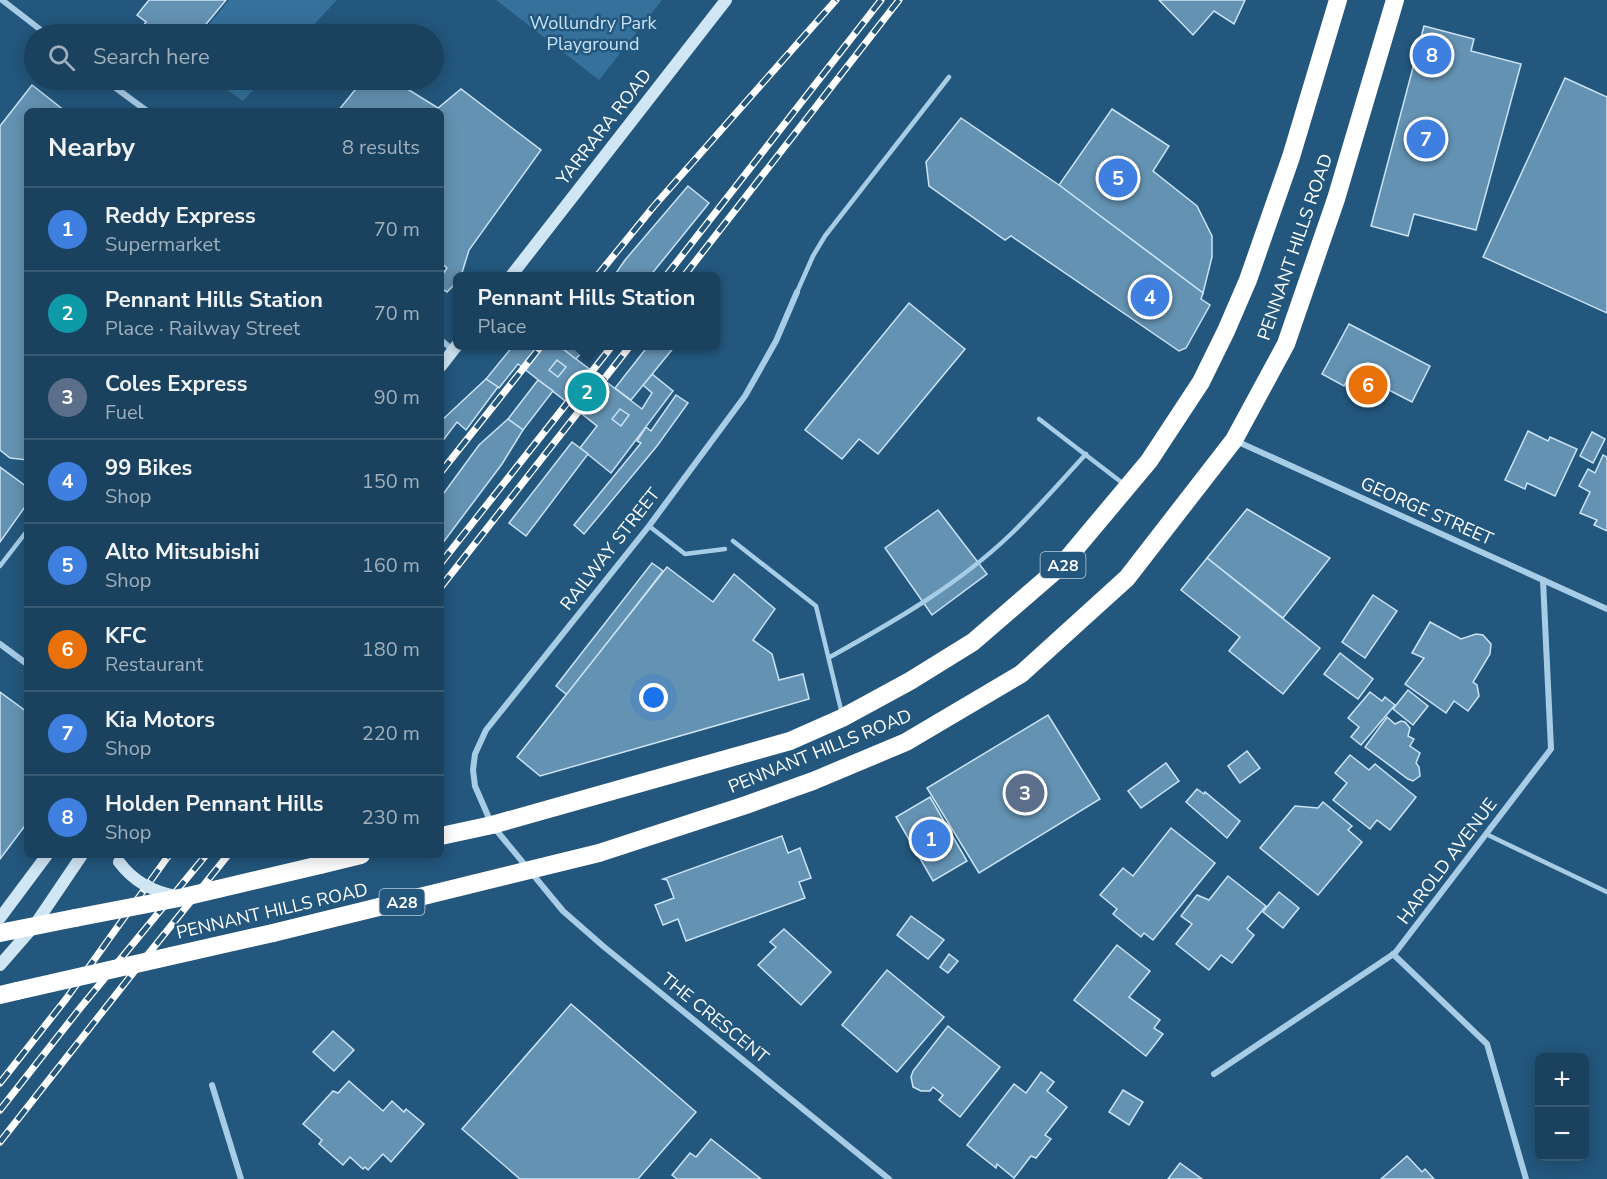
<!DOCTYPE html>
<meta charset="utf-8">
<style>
body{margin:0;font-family:"Nunito Sans",sans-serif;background:#234864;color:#f1f3f6}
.controls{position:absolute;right:18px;bottom:18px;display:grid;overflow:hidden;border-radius:9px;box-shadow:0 3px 15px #0003}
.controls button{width:54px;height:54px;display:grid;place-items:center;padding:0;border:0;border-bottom:2px solid #385a73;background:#1a415e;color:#f1f3f6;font:30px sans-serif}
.you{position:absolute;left:654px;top:698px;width:21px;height:21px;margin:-15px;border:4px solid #fff;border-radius:50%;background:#1a73e8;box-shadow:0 0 0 9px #1a73e833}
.badge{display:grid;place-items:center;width:39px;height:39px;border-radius:50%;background:#d6ab8b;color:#fff;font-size:20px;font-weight:700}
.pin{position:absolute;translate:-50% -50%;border:3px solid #fff;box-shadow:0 2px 6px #0006}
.popup{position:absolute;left:453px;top:272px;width:267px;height:78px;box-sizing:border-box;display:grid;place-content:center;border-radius:9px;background:#1a415e;filter:drop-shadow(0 2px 4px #0005);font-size:20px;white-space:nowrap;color:#9fafbc}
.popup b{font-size:22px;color:#f1f3f6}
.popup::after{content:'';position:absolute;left:50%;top:100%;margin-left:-12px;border:12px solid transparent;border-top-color:#1a415e}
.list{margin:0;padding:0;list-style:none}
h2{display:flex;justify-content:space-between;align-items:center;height:78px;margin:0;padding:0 24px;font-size:26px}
h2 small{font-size:20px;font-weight:400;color:#9fafbc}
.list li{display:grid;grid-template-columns:39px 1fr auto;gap:18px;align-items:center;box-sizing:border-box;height:84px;padding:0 24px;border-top:2px solid #385a73}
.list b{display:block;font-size:22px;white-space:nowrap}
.list p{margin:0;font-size:20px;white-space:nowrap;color:#9fafbc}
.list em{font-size:20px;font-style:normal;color:#9fafbc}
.icon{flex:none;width:33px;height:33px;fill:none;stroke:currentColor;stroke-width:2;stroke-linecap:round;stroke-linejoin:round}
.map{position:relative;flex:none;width:1607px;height:1179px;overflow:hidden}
.search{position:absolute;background:#1a415e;box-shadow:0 3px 15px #0003;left:24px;top:24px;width:420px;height:66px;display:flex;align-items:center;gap:15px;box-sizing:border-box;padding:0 21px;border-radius:33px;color:#9fafbc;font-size:22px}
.panel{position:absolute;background:#1a415e;box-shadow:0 3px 15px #0003;left:24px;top:108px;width:420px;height:750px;border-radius:9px}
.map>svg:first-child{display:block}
.green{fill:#36719b}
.building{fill:#6492b2;stroke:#cae3f5;stroke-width:1.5}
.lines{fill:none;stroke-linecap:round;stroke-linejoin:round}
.lane{stroke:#a7cce6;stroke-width:4.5}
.street{stroke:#a7cce6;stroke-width:6}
.secondary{stroke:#d0e6f5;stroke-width:12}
.highway{stroke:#fff;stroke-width:18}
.rail-casing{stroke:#fff;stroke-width:7}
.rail{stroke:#23577d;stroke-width:4.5;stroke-dasharray:14;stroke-linecap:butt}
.secondary-bridge{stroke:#d0e6f5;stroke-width:12}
.highway-bridge{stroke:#fff;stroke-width:18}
.labels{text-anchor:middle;stroke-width:5;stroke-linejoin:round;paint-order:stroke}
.shield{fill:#23577d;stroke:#bdcdd8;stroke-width:1.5}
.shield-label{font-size:16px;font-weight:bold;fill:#fff}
.park-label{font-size:18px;fill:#cae3f5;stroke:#23577d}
.street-label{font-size:18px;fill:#fff;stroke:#23577d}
</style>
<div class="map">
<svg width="1607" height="1179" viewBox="0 0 1607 1179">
<rect width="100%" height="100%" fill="#23577d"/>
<g class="green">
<polygon points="229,0 337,0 305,34 201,34"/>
<polygon points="496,0 662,0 599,80"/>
<polygon points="213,80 263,80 243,101"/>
</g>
<g class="building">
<polygon points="149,0 226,0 198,34 154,34 143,26 146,22 137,15"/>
<polygon points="1159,0 1245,0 1234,24 1214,11 1193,35"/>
<polygon points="1424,26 1474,39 1471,51 1521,64 1476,230 1414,214 1408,236 1371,226"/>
<polygon points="1565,78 1607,97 1607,313 1483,257"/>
<polygon points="363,80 393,80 438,108 461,89 541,150 469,250 461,276 458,276 458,281 447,292 441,288 441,277 447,268 441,263 441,111 338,111"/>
<polygon points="32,85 65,111 27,111 27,460 10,458 0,450 0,126"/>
<polygon points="1112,109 1169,146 1153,171 1197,206 1212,236 1212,257 1203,293 1059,185"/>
<polygon points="961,118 1059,185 1203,293 1201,299 1210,305 1186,348 1179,351 1011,236 1005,240 929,186 926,162"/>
<polygon points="688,186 709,203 650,276 614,276 625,260"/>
<polygon points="909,303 965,349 878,454 859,439 842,459 805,430"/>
<polygon points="1349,324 1430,366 1412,402 1352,371 1344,386 1322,374"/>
<polygon points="513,346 559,346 642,409 652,393 643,385 652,374 673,391 611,473 580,448 597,426 518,364 499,388 486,379"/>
<polygon points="564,346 587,346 576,359 562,348"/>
<polygon points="648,346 675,346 631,400 615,388"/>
<polygon points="557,360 566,367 558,377 549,370"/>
<polygon points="486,379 498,387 466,430 457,422 441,443 441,421"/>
<polygon points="538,380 553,391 523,430 508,419"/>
<polygon points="676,395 688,403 657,446 584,534 574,525 641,443 637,441 646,427 651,431"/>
<polygon points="620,409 629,415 621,426 612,419"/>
<polygon points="508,419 523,430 502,464 442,544 441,497 479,445"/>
<polygon points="1528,431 1548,441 1550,437 1577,449 1555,496 1527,483 1525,489 1505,480"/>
<polygon points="1592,432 1605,439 1593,463 1580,456"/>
<polygon points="572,442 588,454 526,536 509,523"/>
<polygon points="1603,455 1607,457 1607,531 1594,525 1597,520 1580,513 1590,492 1579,486 1588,469 1595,473"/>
<polygon points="0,467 27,487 27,504 0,542"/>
<polygon points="1247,509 1330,558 1283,618 1207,558"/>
<polygon points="938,510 987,574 932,615 885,548"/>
<polygon points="1207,558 1320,648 1283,694 1229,651 1240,637 1181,590"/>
<polygon points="652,563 663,571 567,695 556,686"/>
<polygon points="667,567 713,602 734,574 775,609 753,640 772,654 779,680 803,674 809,699 540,776 517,757"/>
<polygon points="1373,595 1397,611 1365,658 1342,642"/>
<polygon points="1430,622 1461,639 1476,634 1483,635 1491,644 1490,654 1473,682 1477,685 1479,696 1468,711 1454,701 1446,713 1405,684 1424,658 1412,653"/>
<polygon points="1340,653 1373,679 1358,699 1324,674"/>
<polygon points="1408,690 1428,706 1413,725 1393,709"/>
<polygon points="0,692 27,712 27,823 0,859"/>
<polygon points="1370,692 1382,701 1385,697 1395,705 1361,745 1351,737 1359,727 1348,718"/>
<polygon points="1048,715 1100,799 979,873 927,788"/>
<polygon points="1387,717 1395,724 1401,721 1405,722 1410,728 1408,736 1414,739 1410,746 1420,753 1416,763 1419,767 1420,776 1413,781 1408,779 1365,747"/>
<polygon points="1247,751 1260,768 1240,783 1228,766"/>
<polygon points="1350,755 1369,770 1375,764 1416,797 1390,830 1377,820 1370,829 1333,800 1347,783 1335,773"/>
<polygon points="1166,763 1179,781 1141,808 1128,791"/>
<polygon points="1197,789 1204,794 1205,792 1240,821 1227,838 1186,802"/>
<polygon points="930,797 967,861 933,881 896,817"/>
<polygon points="1323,802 1352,826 1348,830 1362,842 1318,895 1260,848 1295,806 1318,808"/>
<polygon points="1171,828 1215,863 1153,940 1144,933 1141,937 1113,914 1117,909 1100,895 1123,868 1133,876"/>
<polygon points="782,836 788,853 800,848 811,878 799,882 805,898 686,941 678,919 663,925 655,905 674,898 667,880 663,879"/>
<polygon points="1228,876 1266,906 1247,929 1254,935 1232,963 1221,955 1209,970 1176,944 1192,924 1181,916 1197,895 1209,900"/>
<polygon points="1279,892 1299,908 1283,928 1263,912"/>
<polygon points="911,916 944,940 928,959 897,935"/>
<polygon points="784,929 831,972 801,1005 758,965 776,947 770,942"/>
<polygon points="1117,945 1150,971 1129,997 1160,1020 1154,1028 1163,1034 1146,1056 1074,1000"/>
<polygon points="949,954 958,961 948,973 940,967"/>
<polygon points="887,970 944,1017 897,1072 842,1025"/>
<polygon points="571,1004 696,1112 638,1179 520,1179 462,1129"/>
<polygon points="948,1026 1000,1067 960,1117 939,1100 943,1095 933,1087 930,1091 921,1091 913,1087 911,1077 913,1071"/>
<polygon points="333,1031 354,1050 334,1071 313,1052"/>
<polygon points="1041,1072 1054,1082 1047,1091 1067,1107 1045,1135 1051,1139 1036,1158 1031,1156 1014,1178 997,1164 996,1168 967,1145 1014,1084 1026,1093"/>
<polygon points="349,1081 383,1111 392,1101 404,1112 406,1109 424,1124 391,1162 383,1154 368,1170 365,1167 363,1169 350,1157 343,1165 319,1144 322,1140 303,1124 333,1091 338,1093"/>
<polygon points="1123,1090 1143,1102 1129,1125 1109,1112"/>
<polygon points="711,1139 761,1179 677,1179 672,1175 690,1153 696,1157"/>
<polygon points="1407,1156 1422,1172 1425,1169 1434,1179 1381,1179"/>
<polygon points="1180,1163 1202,1179 1168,1179"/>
</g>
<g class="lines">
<g class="lane">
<polyline points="797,292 813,256 825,236 949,77"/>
<polyline points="1039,419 1125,485"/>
<polyline points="649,526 685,554 725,549"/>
<polyline points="733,541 816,606 842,714"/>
<polyline points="0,566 27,531"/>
<path d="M830 657C893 622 958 585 1011 534 1037 509 1061 481 1086 454"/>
<polyline points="1486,834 1607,892"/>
</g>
<g class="street">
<polyline points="2,0 46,34"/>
<polyline points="105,80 147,111"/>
<polyline points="797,292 776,341 745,396 649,526 486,730 475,754 473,770 475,786 492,825 563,911 603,946 889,1179"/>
<polyline points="441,340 453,350"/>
<polyline points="1236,441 1607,609"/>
<polyline points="0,644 27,664"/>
<polyline points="1393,954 1487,1044 1526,1179"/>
<polyline points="1214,1074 1395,953 1551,749 1543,580"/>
<polyline points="212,1085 241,1179"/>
</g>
<g class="secondary">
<polyline points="511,276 726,0"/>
<polyline points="441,366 458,344"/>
<polyline points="0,918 47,855"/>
<polyline points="0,965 34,926 82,855"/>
</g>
<g class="highway">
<polyline points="441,836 492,825 790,741 842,718 910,681 973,642 1061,566 1149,461 1201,382 1226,331 1248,280 1291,157 1338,0"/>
<polyline points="320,865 361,855"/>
<polyline points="0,933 75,918"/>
<polyline points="273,933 599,853 746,805 813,781 906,742 1021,674 1127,578 1234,440 1286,344 1336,199 1395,0"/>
<polyline points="0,995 17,991"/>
</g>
<defs>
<g id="rail">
<polyline points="597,276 654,206 836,0"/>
<polyline points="666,276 881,0"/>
<polyline points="684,276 899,0"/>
<polyline points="441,472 541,346"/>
<polyline points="441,563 612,346"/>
<polyline points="441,587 630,346"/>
<polyline points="0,1083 66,999 169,855"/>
<polyline points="0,1110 81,1007 206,855"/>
<polyline points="0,1142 129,978 228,855"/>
</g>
</defs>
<use href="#rail" class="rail-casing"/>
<use href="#rail" class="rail"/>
<path class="secondary-bridge" d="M119 862C134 882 152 891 176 896"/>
<g class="highway-bridge">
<polyline points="75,918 184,897 320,865"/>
<polyline points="17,991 273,933"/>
</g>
</g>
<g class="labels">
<g class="shield">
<rect x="1040.5" y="552" width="45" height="26" rx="4.5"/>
<rect x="379.5" y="889" width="45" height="26" rx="4.5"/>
</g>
<g class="shield-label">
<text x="1063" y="571">A28</text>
<text x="402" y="908">A28</text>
</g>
<g class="park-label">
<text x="593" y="29">Wollundry Park<tspan x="593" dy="21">Playground</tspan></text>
</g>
<g class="street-label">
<text transform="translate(604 127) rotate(-52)" y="6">YARRARA ROAD</text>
<text transform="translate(1295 247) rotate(-71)" y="6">PENNANT HILLS ROAD</text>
<text transform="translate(1427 511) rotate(24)" y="6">GEORGE STREET</text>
<text transform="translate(610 549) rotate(-52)" y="6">RAILWAY STREET</text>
<text transform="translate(820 751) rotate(-22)" y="6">PENNANT HILLS ROAD</text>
<text transform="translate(1447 861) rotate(-53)" y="6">HAROLD AVENUE</text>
<text transform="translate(272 911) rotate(-13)" y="6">PENNANT HILLS ROAD</text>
<text transform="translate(715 1018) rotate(39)" y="6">THE CRESCENT</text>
</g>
</g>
</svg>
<div class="controls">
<button>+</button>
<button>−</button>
</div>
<div class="you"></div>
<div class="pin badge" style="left:931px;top:839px;background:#3f7fe0">1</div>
<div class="pin badge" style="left:587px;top:392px;background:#0f9aa8">2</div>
<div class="popup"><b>Pennant Hills Station</b>Place</div>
<div class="pin badge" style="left:1025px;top:793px;background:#5c6f8a">3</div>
<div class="pin badge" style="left:1150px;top:297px;background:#3f7fe0">4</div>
<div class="pin badge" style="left:1118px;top:178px;background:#3f7fe0">5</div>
<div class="pin badge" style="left:1368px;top:385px;background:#e8710a">6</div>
<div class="pin badge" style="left:1426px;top:139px;background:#3f7fe0">7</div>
<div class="pin badge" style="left:1432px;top:55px;background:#3f7fe0">8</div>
<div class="search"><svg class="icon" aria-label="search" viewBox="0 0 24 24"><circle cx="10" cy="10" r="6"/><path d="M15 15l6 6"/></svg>Search here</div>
<section class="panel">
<h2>Nearby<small>8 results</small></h2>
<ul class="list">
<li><span class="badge" style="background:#3f7fe0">1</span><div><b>Reddy Express</b><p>Supermarket</p></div><em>70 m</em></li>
<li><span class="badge" style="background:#0f9aa8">2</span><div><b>Pennant Hills Station</b><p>Place · Railway Street</p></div><em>70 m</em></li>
<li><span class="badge" style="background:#5c6f8a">3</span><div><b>Coles Express</b><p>Fuel</p></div><em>90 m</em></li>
<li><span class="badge" style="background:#3f7fe0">4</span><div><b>99 Bikes</b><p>Shop</p></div><em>150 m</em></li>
<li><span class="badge" style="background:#3f7fe0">5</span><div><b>Alto Mitsubishi</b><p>Shop</p></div><em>160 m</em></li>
<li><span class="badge" style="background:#e8710a">6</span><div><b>KFC</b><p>Restaurant</p></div><em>180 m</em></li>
<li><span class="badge" style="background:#3f7fe0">7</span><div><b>Kia Motors</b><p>Shop</p></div><em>220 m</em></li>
<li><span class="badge" style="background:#3f7fe0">8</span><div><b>Holden Pennant Hills</b><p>Shop</p></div><em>230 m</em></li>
</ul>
</section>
</div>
